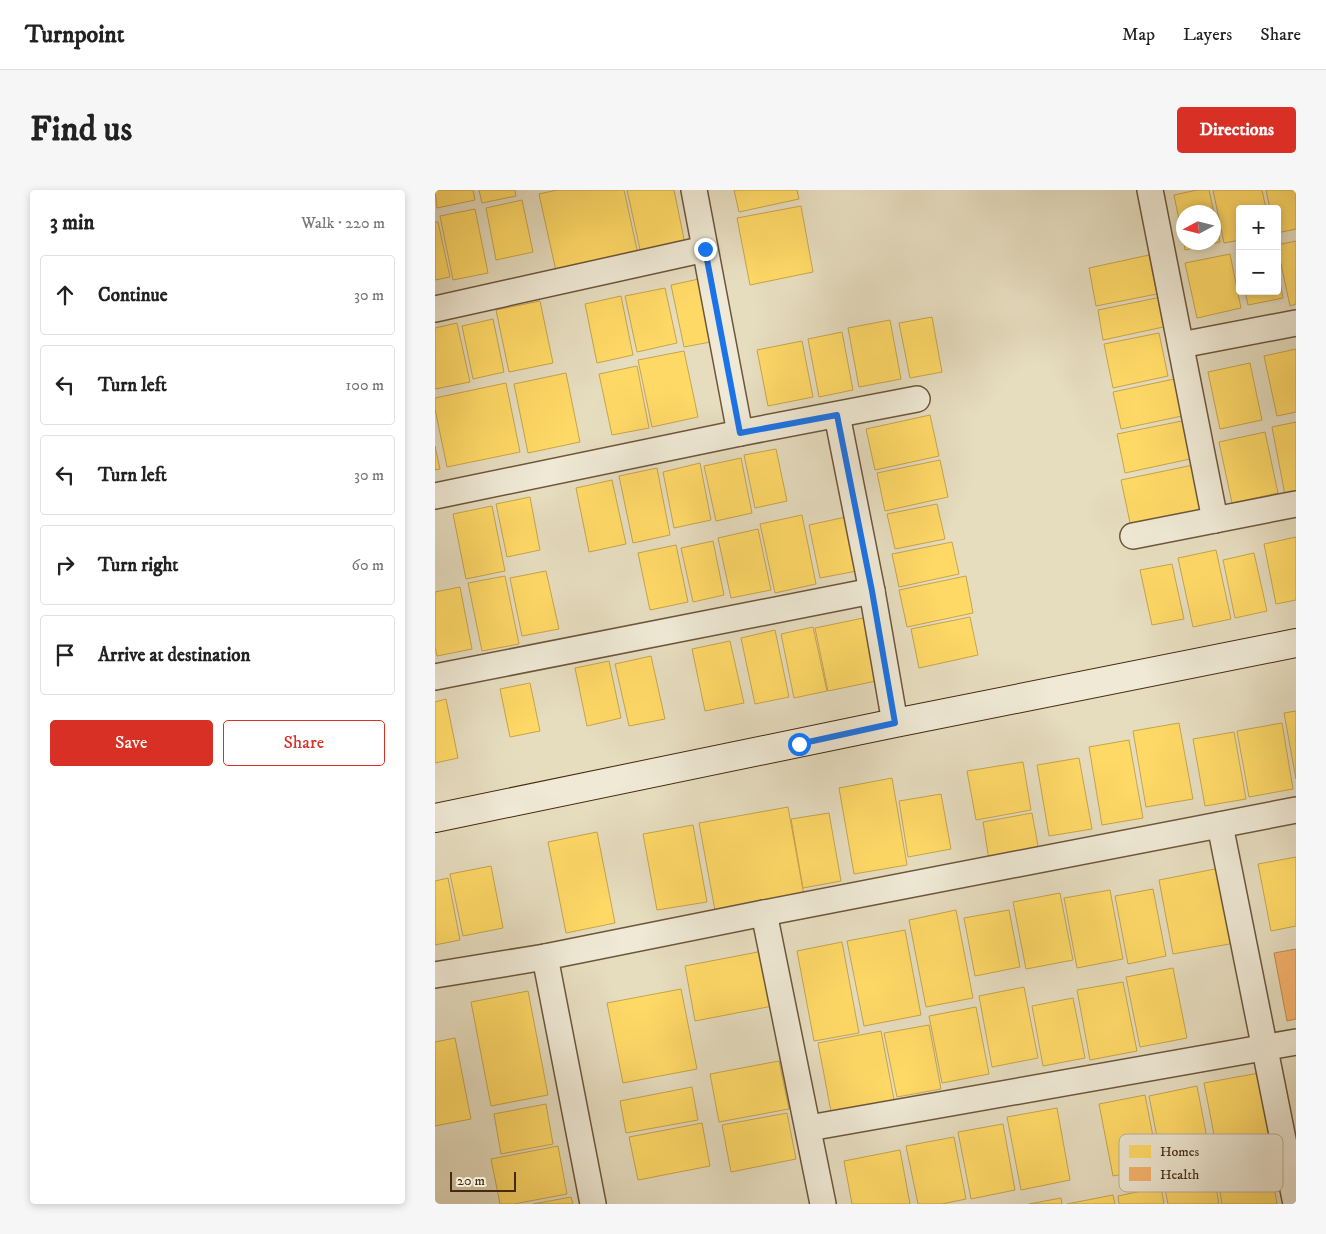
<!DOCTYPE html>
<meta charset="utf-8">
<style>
body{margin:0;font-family:"IM FELL DW Pica",serif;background:#f6f6f6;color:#222}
.controls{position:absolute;right:15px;top:15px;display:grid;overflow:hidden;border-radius:5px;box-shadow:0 2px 8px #0003}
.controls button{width:45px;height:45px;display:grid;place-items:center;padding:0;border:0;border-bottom:1px solid #e0e0e0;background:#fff;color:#222;font:25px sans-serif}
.compass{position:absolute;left:741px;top:15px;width:45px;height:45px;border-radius:50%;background:#fff;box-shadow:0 2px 8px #0003;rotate:263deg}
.scale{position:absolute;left:15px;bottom:12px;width:66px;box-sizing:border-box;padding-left:5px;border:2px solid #452910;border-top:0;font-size:14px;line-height:18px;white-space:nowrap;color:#452910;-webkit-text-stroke:4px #efe9d5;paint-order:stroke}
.stop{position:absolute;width:15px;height:15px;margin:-11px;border:4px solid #1a73e8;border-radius:50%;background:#fff}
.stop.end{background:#1a73e8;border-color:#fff;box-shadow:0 1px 5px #0008}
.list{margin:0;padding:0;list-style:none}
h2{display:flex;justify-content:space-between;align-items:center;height:65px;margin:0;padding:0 20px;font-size:21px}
h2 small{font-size:16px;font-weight:400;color:#767676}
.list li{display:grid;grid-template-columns:32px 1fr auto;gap:15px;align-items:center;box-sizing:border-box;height:80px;margin:0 10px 10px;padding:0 10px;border:1px solid #e0e0e0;border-radius:5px}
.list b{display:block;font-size:19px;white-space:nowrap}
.list em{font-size:16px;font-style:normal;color:#767676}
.actions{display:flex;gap:10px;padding:15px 20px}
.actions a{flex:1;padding:11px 0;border:1px solid #d93025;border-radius:5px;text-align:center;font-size:18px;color:#d93025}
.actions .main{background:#d93025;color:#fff}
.icon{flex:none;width:28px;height:28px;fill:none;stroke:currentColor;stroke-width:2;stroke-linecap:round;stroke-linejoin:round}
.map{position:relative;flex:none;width:861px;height:1014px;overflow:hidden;border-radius:5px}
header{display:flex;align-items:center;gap:30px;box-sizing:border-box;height:70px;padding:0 25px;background:#fff;border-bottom:1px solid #e0e0e0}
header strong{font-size:24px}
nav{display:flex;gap:28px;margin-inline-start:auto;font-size:18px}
.intro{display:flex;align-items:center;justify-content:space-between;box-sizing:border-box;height:120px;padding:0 30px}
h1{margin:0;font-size:35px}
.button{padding:12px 22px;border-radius:5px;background:#d93025;color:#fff;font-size:18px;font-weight:700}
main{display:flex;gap:30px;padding:0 30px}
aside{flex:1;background:#fff;border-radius:5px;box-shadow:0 2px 8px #0003}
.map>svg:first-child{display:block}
.homes{fill:#ffd966;stroke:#c7a44c}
.health{fill:#f6b26b;stroke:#c18950}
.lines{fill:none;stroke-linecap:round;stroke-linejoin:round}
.street-casing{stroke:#6d563c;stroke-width:28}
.secondary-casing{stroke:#452910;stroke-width:30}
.street{stroke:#efe9d5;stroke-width:25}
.secondary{stroke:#efe9d5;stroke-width:28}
.route{stroke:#1a73e8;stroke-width:6}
.key{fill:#efe9d5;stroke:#bcaf9a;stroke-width:1}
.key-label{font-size:14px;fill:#452910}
</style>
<header>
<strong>Turnpoint</strong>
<nav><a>Map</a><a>Layers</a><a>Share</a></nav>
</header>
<div class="intro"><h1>Find us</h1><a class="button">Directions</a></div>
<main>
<aside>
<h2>3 min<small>Walk · 220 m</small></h2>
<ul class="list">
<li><svg class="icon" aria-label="ahead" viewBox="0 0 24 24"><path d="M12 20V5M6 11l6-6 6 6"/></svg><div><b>Continue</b></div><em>30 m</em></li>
<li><svg class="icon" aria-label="left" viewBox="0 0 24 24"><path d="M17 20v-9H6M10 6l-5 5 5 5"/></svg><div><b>Turn left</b></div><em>100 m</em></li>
<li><svg class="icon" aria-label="left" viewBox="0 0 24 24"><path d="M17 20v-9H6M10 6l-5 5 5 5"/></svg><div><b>Turn left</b></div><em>30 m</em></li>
<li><svg class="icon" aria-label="right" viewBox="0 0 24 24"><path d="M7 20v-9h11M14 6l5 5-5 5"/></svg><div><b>Turn right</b></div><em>60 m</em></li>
<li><svg class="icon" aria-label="arrive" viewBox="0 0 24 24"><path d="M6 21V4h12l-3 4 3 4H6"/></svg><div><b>Arrive at destination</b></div></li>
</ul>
<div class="actions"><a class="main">Save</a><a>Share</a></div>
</aside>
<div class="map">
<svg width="861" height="1014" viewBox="0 0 861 1014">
<rect width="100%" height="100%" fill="#e6ddbf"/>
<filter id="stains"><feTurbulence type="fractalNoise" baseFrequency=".004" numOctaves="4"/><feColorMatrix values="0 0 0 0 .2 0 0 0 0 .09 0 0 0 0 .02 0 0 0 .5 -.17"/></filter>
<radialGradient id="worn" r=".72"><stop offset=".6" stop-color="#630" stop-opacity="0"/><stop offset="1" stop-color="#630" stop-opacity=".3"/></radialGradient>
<g class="homes">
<polygon points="0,0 38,0 40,10 2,18"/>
<polygon points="44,0 80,0 81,6 47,13"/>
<polygon points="122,0 189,0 203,64 121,81 104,4"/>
<polygon points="192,0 239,0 250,54 206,64"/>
<polygon points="299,0 362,0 364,9 304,22"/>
<polygon points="762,0 774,0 785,52 750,60 749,52 778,52 778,22 748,22 748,50 739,5"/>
<polygon points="778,0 827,0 831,19 805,19 805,50 789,53"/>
<polygon points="831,0 861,0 861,39 842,43 842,19 835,19"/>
<polygon points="87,10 98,62 61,70 51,18"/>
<polygon points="366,16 378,82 315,95 302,28"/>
<polygon points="40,19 53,83 18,90 5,26"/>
<polygon points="0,32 3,32 15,87 0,90"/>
<polygon points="861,51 861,114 855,116 842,55"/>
<polygon points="795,64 806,118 762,128 750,73"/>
<polygon points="714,65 722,104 661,116 654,78"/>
<polygon points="842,78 848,108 813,115 810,101 842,101"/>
<polygon points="273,87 286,150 249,157 236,95"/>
<polygon points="230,98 242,153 202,162 190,106"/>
<polygon points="186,106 198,165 162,173 150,114"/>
<polygon points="726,107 733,136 668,150 663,120"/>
<polygon points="105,111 118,173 74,182 61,120"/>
<polygon points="497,127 507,182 475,188 464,133"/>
<polygon points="58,129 69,182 38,189 27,136"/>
<polygon points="455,130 466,189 424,197 413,138"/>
<polygon points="22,133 35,192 0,199 0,138"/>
<polygon points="407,142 418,200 384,207 373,149"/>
<polygon points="724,143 733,186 678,198 669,154"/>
<polygon points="367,151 378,207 333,216 322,160"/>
<polygon points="861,159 861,222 842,226 829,166"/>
<polygon points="249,161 263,227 217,237 203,170"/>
<polygon points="815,173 827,230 785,239 773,182"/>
<polygon points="202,176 214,238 177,245 164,184"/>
<polygon points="131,183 145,252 93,263 79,194"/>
<polygon points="739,189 747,226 686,239 678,202"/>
<polygon points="71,193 85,262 12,277 0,219 0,208"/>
<polygon points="495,225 504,266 440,280 431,239"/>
<polygon points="747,231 755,269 690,283 682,244"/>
<polygon points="861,232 861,303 850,305 837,237"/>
<polygon points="830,242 843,303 797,313 784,252"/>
<polygon points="0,256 5,279 0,280"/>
<polygon points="341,259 352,311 320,318 309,265"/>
<polygon points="306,268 317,323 281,331 269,276"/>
<polygon points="505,270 513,307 450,321 442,283"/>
<polygon points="265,273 276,330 239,338 228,282"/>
<polygon points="763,274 774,326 697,342 686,290"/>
<polygon points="222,278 235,345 198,353 184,286"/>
<polygon points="177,290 191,354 154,362 141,298"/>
<polygon points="95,307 105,360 72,367 61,314"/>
<polygon points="502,314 510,349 460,359 452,324"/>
<polygon points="57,316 70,381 31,389 18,324"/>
<polygon points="367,325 381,394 340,403 325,334"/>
<polygon points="415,326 427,380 385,388 374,335"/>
<polygon points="323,339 336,400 296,408 283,348"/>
<polygon points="861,347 861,410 841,414 829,354"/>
<polygon points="278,351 289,405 258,412 246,358"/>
<polygon points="517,352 524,384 464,397 457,364"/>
<polygon points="241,355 253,412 215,420 203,363"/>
<polygon points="781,360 796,429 758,437 743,368"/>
<polygon points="819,363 832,421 800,428 788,370"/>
<polygon points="737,374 749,429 717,435 705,380"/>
<polygon points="111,381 124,439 87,446 75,388"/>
<polygon points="70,386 84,454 47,461 33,393"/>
<polygon points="531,386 538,423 472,437 464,400"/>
<polygon points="25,397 37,459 2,466 0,457 0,402"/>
<polygon points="433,427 446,490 393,501 380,438"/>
<polygon points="535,427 543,465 484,478 476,439"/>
<polygon points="378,437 392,501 359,508 346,444"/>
<polygon points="340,440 354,507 320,514 306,448"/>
<polygon points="295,451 309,513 270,521 257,459"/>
<polygon points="216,466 230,529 194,536 180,474"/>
<polygon points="174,471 186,528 152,536 140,478"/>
<polygon points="95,493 105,541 75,547 65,499"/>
<polygon points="11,509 23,568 0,573 0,512"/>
<polygon points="861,521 861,589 849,523"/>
<polygon points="744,533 758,609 711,617 698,541"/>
<polygon points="847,533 858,599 814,607 802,541"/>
<polygon points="799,542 811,609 770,616 758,549"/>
<polygon points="694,550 708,628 667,635 654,557"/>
<polygon points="644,568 657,639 614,646 602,575"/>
<polygon points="588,572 596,620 541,630 532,581"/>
<polygon points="457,588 472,675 419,684 404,598"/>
<polygon points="506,604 516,659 473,667 464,611"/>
<polygon points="353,617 370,711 281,726 264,633"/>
<polygon points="394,623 406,691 368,698 356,629"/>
<polygon points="597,623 605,667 555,676 548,632"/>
<polygon points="258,635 272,712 222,720 208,644"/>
<polygon points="162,642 180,733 131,743 113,652"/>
<polygon points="861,667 861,736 836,741 823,674"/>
<polygon points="56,676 68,738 28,746 15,684"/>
<polygon points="785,678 800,753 738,764 724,690"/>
<polygon points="13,688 25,750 0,755 0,691"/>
<polygon points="718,699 731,766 693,774 680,706"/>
<polygon points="675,700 688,769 642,778 629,708"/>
<polygon points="625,703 638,770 591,779 578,712"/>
<polygon points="521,720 538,808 491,817 474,730"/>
<polygon points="574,720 585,777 540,786 529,728"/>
<polygon points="470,740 486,825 429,836 412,751"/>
<polygon points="407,752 424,843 379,851 362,761"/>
<polygon points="333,760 343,815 260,831 250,776"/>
<polygon points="738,778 752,848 705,857 691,787"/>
<polygon points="688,792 702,861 655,870 642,800"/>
<polygon points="589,797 603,868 557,877 544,806"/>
<polygon points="246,799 262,879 188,893 172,813"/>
<polygon points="93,801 113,905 56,916 36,812"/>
<polygon points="638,808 650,868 608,876 597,816"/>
<polygon points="541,817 554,884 507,893 494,826"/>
<polygon points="494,835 506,899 462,907 449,843"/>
<polygon points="446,841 461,920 398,932 383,853"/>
<polygon points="20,848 36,929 0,936 0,852"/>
<polygon points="344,871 354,919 284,932 275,884"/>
<polygon points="824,883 839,959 784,970 769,893"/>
<polygon points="762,896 776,969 728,978 714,906"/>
<polygon points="257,897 263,930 191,943 185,911"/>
<polygon points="710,905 724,977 678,986 664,914"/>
<polygon points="111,914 118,954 66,964 59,924"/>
<polygon points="622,918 635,990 586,1000 572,927"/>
<polygon points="352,923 361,969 296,982 287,935"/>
<polygon points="267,933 275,976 203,990 194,947"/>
<polygon points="568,934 580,1000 536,1009 523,942"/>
<polygon points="519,947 531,1009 507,1014 483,1014 471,956"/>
<polygon points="123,956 132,1004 79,1014 65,1014 56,969"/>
<polygon points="465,960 475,1014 417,1014 409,971"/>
<polygon points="835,973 842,1014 787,1014 782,983"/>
<polygon points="778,980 784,1014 733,1014 728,989"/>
<polygon points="726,997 729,1014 684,1014 683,1006"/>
<polygon points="678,1005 680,1014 632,1014"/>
<polygon points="136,1007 138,1014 98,1014"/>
<polygon points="626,1008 627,1014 594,1014"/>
</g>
<polygon class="health" points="861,759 861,829 852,831 839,763"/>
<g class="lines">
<defs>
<g id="street">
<polyline points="259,0 305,243"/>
<polyline points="715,0 780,330"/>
<polyline points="0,119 270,59"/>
<polyline points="746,155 861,133"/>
<polyline points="402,225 437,401 460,533"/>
<polyline points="0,306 305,243 482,209"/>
<polyline points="698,346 861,314"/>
<polyline points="0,487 437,401"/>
<polyline points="785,635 861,1014"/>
<polyline points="329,723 388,1014"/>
<polyline points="110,767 158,1014"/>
<polyline points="0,785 110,767 329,723 861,620"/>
<polyline points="374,938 861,852"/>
</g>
<polyline id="secondary" points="0,628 460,533 861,453"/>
</defs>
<use href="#street" class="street-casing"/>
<use href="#secondary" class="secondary-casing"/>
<use href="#street" class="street"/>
<use href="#secondary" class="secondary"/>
</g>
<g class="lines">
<polyline class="route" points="270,59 305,243 402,225 437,401 460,533 364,554"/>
</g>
<rect x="684" y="944" width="164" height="58" rx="8" class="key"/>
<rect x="694" y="955" width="22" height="13" fill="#ffd966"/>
<rect x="694" y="977" width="22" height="14" fill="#f6b26b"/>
<g class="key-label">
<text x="725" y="966">Homes</text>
<text x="725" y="989">Health</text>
</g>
<rect width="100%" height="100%" filter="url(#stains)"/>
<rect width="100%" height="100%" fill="url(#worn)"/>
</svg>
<div class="controls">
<button>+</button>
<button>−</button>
</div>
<svg class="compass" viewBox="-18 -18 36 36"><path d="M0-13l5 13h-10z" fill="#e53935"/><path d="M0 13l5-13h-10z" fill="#767676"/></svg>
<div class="scale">20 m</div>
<div class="stop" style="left:364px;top:554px"></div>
<div class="stop end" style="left:270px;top:59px"></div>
</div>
</main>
